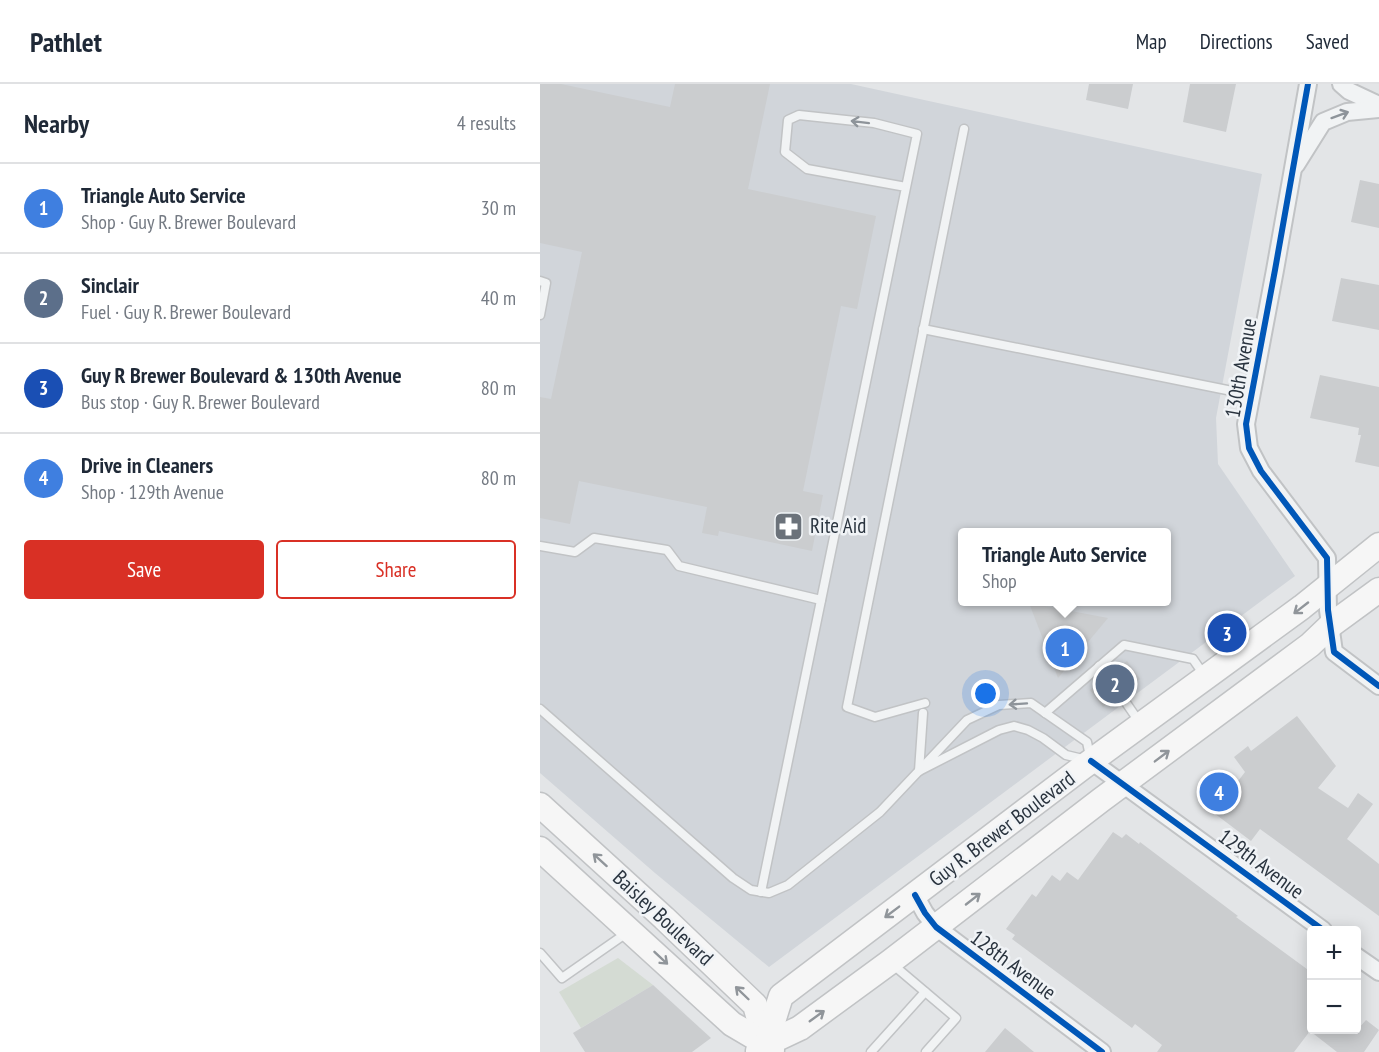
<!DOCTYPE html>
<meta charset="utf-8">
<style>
body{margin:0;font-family:"PT Sans Narrow",sans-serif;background:#f6f6f7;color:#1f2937}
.controls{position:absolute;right:18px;bottom:18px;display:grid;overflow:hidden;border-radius:6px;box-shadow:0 3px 15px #0003}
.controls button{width:54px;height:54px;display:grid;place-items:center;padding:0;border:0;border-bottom:2px solid #e0e1e3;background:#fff;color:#1f2937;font:30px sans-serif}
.you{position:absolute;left:446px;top:610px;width:21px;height:21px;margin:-15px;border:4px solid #fff;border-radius:50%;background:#1a73e8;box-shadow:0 0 0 9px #1a73e833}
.badge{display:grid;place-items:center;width:39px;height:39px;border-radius:50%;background:#d93025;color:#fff;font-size:20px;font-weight:700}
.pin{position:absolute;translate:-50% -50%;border:3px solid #fff;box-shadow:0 2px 6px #0006}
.popup{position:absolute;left:418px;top:444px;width:213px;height:78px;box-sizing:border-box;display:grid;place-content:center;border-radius:6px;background:#fff;filter:drop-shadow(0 2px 4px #0005);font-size:20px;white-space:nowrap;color:#747a83}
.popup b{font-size:22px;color:#1f2937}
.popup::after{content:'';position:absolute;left:50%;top:100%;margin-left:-12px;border:12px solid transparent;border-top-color:#fff}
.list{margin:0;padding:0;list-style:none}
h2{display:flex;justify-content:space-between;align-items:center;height:78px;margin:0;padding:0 24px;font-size:26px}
h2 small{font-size:20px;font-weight:400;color:#747a83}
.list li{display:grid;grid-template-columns:39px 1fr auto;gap:18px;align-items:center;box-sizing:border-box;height:90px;padding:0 24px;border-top:2px solid #e0e1e3}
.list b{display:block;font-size:22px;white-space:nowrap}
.list p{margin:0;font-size:20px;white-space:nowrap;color:#747a83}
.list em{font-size:20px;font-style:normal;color:#747a83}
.actions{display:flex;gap:12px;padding:18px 24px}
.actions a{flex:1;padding:14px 0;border:2px solid #d93025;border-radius:6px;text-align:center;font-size:21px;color:#d93025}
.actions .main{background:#d93025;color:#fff}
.map{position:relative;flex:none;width:839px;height:968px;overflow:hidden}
header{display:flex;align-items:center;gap:36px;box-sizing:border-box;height:84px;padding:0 30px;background:#fff;border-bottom:2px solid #e0e1e3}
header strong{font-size:28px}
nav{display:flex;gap:33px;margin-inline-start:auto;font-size:21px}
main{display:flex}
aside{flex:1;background:#fff}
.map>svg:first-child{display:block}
.built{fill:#d1d5da;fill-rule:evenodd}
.green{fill:#d4dbd3}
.building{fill:#cbcdcf}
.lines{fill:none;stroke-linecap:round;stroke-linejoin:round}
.lane-casing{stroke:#c1c3c5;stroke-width:11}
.street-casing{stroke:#c1c3c5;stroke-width:20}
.secondary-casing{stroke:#c1c3c5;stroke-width:27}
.lane{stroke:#f1f3f4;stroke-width:8}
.street{stroke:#f1f3f4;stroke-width:16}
.secondary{stroke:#f6f6f6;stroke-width:24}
.cycleway-casing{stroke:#f0f3f6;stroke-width:10}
.cycleway{stroke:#0057b8;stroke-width:6}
.oneway{stroke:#8e949a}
.oneway2{stroke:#90959a}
.labels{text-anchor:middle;stroke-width:5;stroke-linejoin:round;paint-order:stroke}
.street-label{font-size:21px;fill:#2a343f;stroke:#f0f3f6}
.poi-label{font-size:21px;fill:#2a343f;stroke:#f0f3f6;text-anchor:start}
</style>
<header>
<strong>Pathlet</strong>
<nav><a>Map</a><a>Directions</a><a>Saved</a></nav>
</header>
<main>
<aside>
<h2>Nearby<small>4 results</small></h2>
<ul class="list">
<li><span class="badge" style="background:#3f7fe0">1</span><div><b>Triangle Auto Service</b><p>Shop · Guy R. Brewer Boulevard</p></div><em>30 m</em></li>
<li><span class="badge" style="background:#5c6f8a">2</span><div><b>Sinclair</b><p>Fuel · Guy R. Brewer Boulevard</p></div><em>40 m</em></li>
<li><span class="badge" style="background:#1a4fb4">3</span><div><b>Guy R Brewer Boulevard &amp; 130th Avenue</b><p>Bus stop · Guy R. Brewer Boulevard</p></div><em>80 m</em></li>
<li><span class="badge" style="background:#3f7fe0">4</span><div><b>Drive in Cleaners</b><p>Shop · 129th Avenue</p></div><em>80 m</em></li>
</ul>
<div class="actions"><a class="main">Save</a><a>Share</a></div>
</aside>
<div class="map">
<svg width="839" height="968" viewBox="0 0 839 968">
<rect width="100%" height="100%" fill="#e3e5e7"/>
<path class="built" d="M0 0H311L722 90 676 334 678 380 755 492 229 883 115 789 0 689ZM423 448H627V518H423Z"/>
<polygon class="green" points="78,874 113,901 41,944 19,908"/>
<g class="building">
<polygon points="0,0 21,0 130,23 135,0 230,0 208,105 336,132 317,225 301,222 263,407 283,411 272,467 179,447 178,452 162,449 167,423 39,397 30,440 0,434 0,313 11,315 42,168 0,159"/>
<polygon points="549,0 593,0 588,25 546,16"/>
<polygon points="650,0 696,0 686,48 643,38"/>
<polygon points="820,96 839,100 839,144 811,138"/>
<polygon points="801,194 839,201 839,246 792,237"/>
<polygon points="780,291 839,303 839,383 815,378 821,351 818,351 819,344 770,334"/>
<polygon points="489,519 568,534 518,594"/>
<polygon points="587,577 600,595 585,606 580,604 576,605 574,610 575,614 563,623 550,606 562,596 565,598 570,597 573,594 572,588"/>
<polygon points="757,632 796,682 778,704 808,724 818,709 833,720 807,755 839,780 839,832 720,745 711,757 674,729 705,688 694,673 708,662 711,667"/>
<polygon points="573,748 582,754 586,750 599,760 600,758 698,832 696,833 771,888 771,945 818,945 826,936 839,946 824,968 797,968 770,947 754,968 617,968 622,961 595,940 592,944 472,855 475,851 466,845 492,810 496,813 512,791 520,797 527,788 538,796"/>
<polygon points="113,901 171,954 152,968 45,968 33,949"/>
<polygon points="465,944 494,968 445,968"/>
</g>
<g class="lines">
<defs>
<g id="lane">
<polyline points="0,197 6,199 0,231"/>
<polyline points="383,245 712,311"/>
<polyline points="0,462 35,468 54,454 127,466 139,482 281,516"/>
<polyline points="559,582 567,592"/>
<polyline points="580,610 600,639"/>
<polyline points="385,619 335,633 307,623 424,45"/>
<polyline points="0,625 193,794 211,806 229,809 248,801 340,728 427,636 459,621 491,619 547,658 551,677 526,671 503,654 488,646 474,642 459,646 379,687"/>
<polyline points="505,629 584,561 653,575 664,591"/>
<polyline points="379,687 383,629"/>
<polyline points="221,808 377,50 334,39 259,31 248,36 245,68 267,85 366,103"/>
<polyline points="0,869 22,894 88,848"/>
<polyline points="351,879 416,934 386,968"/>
<polyline points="331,968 385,908"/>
</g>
<g id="street">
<polyline points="768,0 735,186 706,340 709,364 721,387 787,474 788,526 794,568 839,602"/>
<polyline points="801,0 809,7 839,21"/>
<polyline points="756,81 783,38 807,28 839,25"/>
<polyline points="551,677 783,846"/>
<polyline points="375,811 385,829 396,843 562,968"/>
<polyline points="816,872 839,888"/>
</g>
<g id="secondary">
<polyline points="0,721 124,834 215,921 226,960"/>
<polyline points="0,765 192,940 226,960 232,966"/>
<polyline points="226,960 241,912 543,683 762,523 839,461"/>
<polyline points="218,967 226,960 260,944 350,878 561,716 770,561 791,541 839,506"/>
</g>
</defs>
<use href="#lane" class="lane-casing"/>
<use href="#street" class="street-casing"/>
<use href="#secondary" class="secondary-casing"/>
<use href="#lane" class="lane"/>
<use href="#street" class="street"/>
<use href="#secondary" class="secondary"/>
<defs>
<g id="cycleway">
<polyline points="768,0 735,186 706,340 709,364 721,387 787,474 788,526 794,568 839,602"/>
<polyline points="551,677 783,846"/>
<polyline points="375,811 385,829 396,843 562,968"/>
</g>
</defs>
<use href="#cycleway" class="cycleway-casing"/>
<use href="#cycleway" class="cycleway"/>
</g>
<defs><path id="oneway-shaft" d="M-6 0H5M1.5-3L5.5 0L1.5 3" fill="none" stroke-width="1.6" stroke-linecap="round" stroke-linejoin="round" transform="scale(1.5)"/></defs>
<g class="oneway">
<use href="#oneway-shaft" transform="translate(800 31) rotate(-20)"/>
<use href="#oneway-shaft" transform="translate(320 38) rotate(-173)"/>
<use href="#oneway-shaft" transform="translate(478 620) rotate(176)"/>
</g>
<g class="oneway2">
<use href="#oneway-shaft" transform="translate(761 524) rotate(142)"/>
<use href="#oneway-shaft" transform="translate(622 672) rotate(-37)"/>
<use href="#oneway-shaft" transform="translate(60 776) rotate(-138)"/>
<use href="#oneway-shaft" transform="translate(433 815) rotate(-38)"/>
<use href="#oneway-shaft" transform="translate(352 828) rotate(143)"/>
<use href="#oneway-shaft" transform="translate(121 874) rotate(43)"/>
<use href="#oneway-shaft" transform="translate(202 909) rotate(-136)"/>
<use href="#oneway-shaft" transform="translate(277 932) rotate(-36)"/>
</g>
<defs>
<symbol id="pharmacy-square" viewBox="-11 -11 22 22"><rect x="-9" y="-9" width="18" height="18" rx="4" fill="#6b727a" stroke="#f0f3f6"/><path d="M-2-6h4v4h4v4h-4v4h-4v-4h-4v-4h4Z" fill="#fff"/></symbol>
</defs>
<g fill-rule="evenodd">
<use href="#pharmacy-square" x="232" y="426" width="33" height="33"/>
</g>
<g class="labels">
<g class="street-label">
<text transform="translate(701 284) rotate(-80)" y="7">130th Avenue</text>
<text transform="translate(462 745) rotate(-37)" y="7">Guy R. Brewer Boulevard</text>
<text transform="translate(721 780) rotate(37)" y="7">129th Avenue</text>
<text transform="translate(123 834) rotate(43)" y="7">Baisley Boulevard</text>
<text transform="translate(473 881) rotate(37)" y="7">128th Avenue</text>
</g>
<g class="poi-label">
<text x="270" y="449">Rite Aid</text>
</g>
</g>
</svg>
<div class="controls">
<button>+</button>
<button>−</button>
</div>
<div class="you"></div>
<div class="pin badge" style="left:525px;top:564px;background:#3f7fe0">1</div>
<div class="popup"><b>Triangle Auto Service</b>Shop</div>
<div class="pin badge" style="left:575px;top:600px;background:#5c6f8a">2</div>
<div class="pin badge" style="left:687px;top:549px;background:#1a4fb4">3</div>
<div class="pin badge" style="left:679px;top:708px;background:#3f7fe0">4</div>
</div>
</main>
